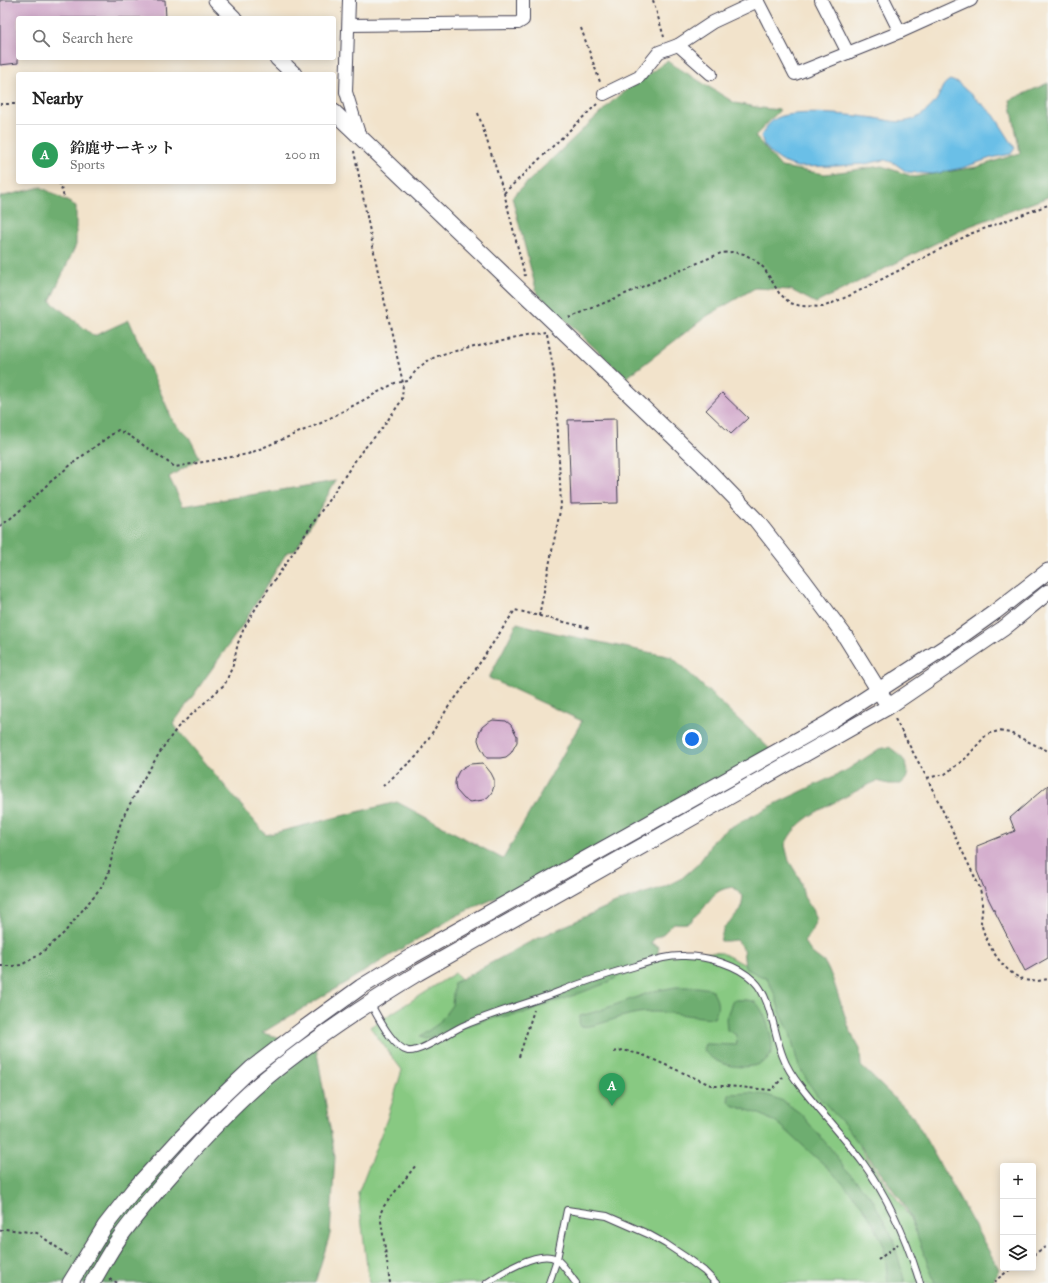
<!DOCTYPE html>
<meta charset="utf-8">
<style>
body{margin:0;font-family:"IM FELL Great Primer","Noto Serif JP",serif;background:#f2f2f2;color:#222}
.controls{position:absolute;right:12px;bottom:12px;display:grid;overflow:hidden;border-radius:4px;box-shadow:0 2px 10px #0003}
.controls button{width:36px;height:36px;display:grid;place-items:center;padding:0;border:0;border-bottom:1px solid #e0e0e0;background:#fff;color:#222;font:20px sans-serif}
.you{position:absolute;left:692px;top:739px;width:14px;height:14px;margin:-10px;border:3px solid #fff;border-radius:50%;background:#1a73e8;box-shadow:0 0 0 6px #1a73e833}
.badge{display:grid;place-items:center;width:26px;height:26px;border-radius:50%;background:#2563eb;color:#fff;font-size:13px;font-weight:700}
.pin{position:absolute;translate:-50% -33px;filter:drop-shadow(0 1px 2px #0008)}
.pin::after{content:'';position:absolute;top:21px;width:14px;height:12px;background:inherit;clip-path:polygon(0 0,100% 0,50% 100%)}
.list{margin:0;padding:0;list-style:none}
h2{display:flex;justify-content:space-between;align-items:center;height:52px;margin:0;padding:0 16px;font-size:17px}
h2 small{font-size:13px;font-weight:400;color:#767676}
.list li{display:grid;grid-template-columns:26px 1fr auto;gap:12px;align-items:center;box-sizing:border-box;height:60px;padding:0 16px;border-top:1px solid #e0e0e0}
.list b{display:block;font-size:15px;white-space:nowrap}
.list p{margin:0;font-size:13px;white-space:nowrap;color:#767676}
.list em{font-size:13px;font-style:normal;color:#767676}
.icon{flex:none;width:22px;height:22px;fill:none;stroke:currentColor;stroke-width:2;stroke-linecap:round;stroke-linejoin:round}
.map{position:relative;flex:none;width:1048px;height:1283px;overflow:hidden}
.search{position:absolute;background:#fff;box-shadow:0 2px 10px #0003;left:16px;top:16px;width:320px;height:44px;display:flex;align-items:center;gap:10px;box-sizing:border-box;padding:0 14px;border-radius:4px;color:#767676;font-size:15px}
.panel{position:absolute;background:#fff;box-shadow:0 2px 10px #0003;left:16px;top:72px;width:320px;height:112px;border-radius:4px}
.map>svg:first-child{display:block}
.green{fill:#88c982;stroke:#55765e}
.forest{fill:#6ead70;stroke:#486856}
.water{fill:#6abfe7;stroke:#467091}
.building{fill:#d2a9cb}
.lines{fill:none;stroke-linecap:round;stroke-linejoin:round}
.service-casing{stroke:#413f51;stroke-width:8}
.minor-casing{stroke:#413f51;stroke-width:14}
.tertiary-casing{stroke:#413f51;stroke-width:17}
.path{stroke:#413f51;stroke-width:2;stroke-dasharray:3 3;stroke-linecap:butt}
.service{stroke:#fff;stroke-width:6}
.minor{stroke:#fff;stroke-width:12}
.tertiary{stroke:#fff;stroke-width:15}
</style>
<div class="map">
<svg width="1048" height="1283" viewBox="0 0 1048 1283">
<rect width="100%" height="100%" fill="#f6f6f2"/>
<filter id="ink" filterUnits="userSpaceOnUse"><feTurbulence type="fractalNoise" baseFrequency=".025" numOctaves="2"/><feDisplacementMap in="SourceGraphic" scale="8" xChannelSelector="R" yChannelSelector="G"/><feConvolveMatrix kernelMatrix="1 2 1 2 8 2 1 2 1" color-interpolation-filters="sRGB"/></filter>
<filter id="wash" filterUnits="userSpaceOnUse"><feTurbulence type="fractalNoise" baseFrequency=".012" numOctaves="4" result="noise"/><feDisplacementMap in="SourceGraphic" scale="16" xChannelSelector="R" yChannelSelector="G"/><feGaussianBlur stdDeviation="0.9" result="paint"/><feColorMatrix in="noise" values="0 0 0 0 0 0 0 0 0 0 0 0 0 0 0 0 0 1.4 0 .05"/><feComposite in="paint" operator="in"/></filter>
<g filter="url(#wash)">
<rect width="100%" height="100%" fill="#f2e3cb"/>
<polygon class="green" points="673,950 722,953 767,976 825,1093 868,1159 908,1214 935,1273 937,1283 369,1283 358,1193 387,1119 402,1070 370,1027 455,973 489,1005 626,966"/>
<g class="forest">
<polygon points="667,61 735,103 761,108 780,110 755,136 781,167 825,174 882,166 914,177 977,167 1020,153 1010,100 1048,83 1048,197 970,226 816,303 791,290 755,288 707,316 626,378 537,293 512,197 618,96"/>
<polygon points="41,187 76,206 76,245 50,301 94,336 129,320 173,421 189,437 200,458 169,477 183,506 336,481 295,551 287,552 242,626 173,724 266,835 397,802 503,859 582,721 489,678 517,623 555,633 672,657 772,751 546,875 456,916 262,1033 316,1047 335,1157 330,1234 315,1283 0,1283 0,197"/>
<path d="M889 747C898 753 911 763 907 776 907 779 903 782 901 784H889L877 781C865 786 853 793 841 799 818 811 796 820 785 845L789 861 800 879 804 897 812 909 816 920 811 932 804 942 812 953 825 963 832 977 850 1031 860 1049 861 1066 912 1115 999 1269 993 1283H935L909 1214 901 1200 885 1179 845 1125 816 1094 806 1079 798 1064 790 1033 780 1012 775 995 767 979 745 968 743 948 736 940 727 941H720L724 927 733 919 741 910 743 896 733 887C709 890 711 904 695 917 693 919 690 922 687 923 683 924 678 923 674 923L664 933 654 939 651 943 659 947 657 957 649 966 633 973 619 976 607 983 564 999 552 1002 529 1012 488 1019 425 1039 419 1037 438 1024 452 1005 454 983 528 943 593 913 620 901 664 887 682 878 698 864 706 853 713 840 727 829 781 801 847 770 879 749Z"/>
<path d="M676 987H697L711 989C718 1000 720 1006 714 1018 688 1017 664 1009 638 1013 618 1016 601 1026 581 1027L579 1022 580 1016 595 1012 654 991Z"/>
<path d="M733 1000C740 1000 748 999 755 1002 764 1008 773 1038 772 1049 772 1053 769 1057 767 1060 763 1062 758 1066 752 1066 737 1069 712 1064 703 1049L705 1044H709L737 1045 736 1035 727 1030 726 1018Z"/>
<polygon points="750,1093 767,1095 783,1101 800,1113 831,1149 844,1168 872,1198 893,1239 905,1283 888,1283 884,1246 874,1225 861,1204 843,1184 830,1170 780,1125 762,1115 732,1105 728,1101 729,1094"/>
</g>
<path class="water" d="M950 80 958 83 994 115 1015 148 1011 154 991 158 962 168 933 174 907 172 894 163 885 160 864 164 836 166 797 167 783 162 773 155 764 145 761 136C765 129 769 122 777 118 796 109 852 115 875 118 887 120 898 124 911 120 920 118 932 107 937 99 942 90 941 85 950 80Z"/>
<g id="blocks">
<g class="building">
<polygon points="0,0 165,0 166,18 18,18 18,63 0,65"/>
<polygon points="722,393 748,418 731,434 706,410"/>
<polygon points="616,419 618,503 571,504 568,420"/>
<polygon points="493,720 506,721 511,725 517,736 517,742 511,753 506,757 500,758 487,758 480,746 478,740 479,733 482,727 487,723"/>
<polygon points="483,763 491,773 494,779 494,786 492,792 488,797 483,800 470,802 464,799 456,790 455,783 456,777 459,771 464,767 470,764"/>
<polygon points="1048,785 1048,958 1025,971 989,900 977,871 977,846 1015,831 1010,818"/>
</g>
</g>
</g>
<g filter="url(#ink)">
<use href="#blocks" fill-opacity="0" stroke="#413f51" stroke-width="1"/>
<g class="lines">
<defs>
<g id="service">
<path d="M370 1003C377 1015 393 1048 408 1051 421 1053 452 1030 465 1025 493 1013 522 1005 550 995 578 984 607 974 636 966 652 961 668 955 685 956 707 956 738 965 754 981 771 997 774 1035 783 1057 787 1068 794 1078 801 1087 821 1113 844 1137 863 1163 890 1200 907 1240 920 1283"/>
<path d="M487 1283C501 1273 539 1249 556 1259 562 1262 571 1277 576 1283"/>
<polyline points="549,1283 557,1259 567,1210 607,1216 648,1234 666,1244 684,1256 704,1271 716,1283"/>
</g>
<g id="minor">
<polyline points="349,0 346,92 360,137"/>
<polyline points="757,0 795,74 900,32 971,0"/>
<polyline points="821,0 848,53"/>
<polyline points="884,0 900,32"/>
<polyline points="349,25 518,23 523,20 523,0"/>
<polyline points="678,45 711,74"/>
<polyline points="604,94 639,77 659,52 678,45 713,22 758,1"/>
</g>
<g id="tertiary">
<polyline points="216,0 234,18"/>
<polyline points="277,58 294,74"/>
<polyline points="334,112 702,464 756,520 804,581 845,636 884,699"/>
<polyline points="70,1283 105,1226 134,1189 179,1140 215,1103 252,1068 303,1029 361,987 412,956 828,723 953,642 995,612 1048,571"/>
<path d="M92 1283C101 1268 110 1251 120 1237 140 1209 162 1185 184 1160 210 1131 236 1103 266 1078 313 1039 365 1005 418 973L888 707 1004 628 1048 592"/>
</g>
</defs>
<use href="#service" class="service-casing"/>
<use href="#minor" class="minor-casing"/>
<use href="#tertiary" class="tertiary-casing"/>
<g class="path">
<polyline points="653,0 664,37"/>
<polyline points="581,28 600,82"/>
<polyline points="0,104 18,104"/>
<polyline points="478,113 504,193 525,276"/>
<polyline points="59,182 64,197"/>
<polyline points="504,193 597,104"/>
<polyline points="569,318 721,253 732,252 744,254 755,260 764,268 779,293 790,303 801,306 823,307 851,295 970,234 1048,205"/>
<path d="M0 526C18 514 33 498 49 483 71 464 94 447 118 430L130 436 175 467 248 454 321 423 395 383 408 381C419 365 428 359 446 353L545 332"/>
<polyline points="539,616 561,506 557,412 554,373 547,334"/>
<path d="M895 719 927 778 980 888C981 894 982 900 982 906 983 911 981 917 981 922 985 944 1006 978 1030 981 1035 982 1043 980 1048 979"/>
<polyline points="927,778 945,774 966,758 987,734 999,731 1010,733 1048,751"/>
<polyline points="383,786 418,755 449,706 461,691 515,610 589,628"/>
<polyline points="0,966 13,966 21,965 39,955 64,933 102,886 108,875 116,838 122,819 142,781 164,746 178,727 225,684 233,665 238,643 244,628 259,603 361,452 380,431 402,400 403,383 378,272 354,151"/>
<polyline points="614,1052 623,1050 643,1055 713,1086 726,1086 772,1090 783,1077"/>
<polyline points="519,1057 534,1010"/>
<polyline points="0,1231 5,1229 37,1233 70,1257"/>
<polyline points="1033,1255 1048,1245"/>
<polyline points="878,1260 898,1244"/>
<polyline points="109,1279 118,1283"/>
<polyline points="390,1283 380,1214 384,1206 416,1165"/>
<polyline points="995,1283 996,1280 1012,1268"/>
</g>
<use href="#service" class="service"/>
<use href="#minor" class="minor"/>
<use href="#tertiary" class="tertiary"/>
</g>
</g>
</svg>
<div class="controls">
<button>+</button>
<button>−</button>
<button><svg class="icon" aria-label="layers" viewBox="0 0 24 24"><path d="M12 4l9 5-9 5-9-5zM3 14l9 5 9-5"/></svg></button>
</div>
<div class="you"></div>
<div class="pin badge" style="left:612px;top:1106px;background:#2e9e5b">A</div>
<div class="search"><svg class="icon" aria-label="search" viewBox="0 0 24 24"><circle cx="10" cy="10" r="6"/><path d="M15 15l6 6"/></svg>Search here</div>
<section class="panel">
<h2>Nearby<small></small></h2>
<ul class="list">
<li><span class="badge" style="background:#2e9e5b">A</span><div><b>鈴鹿サーキット</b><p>Sports</p></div><em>200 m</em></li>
</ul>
</section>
</div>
